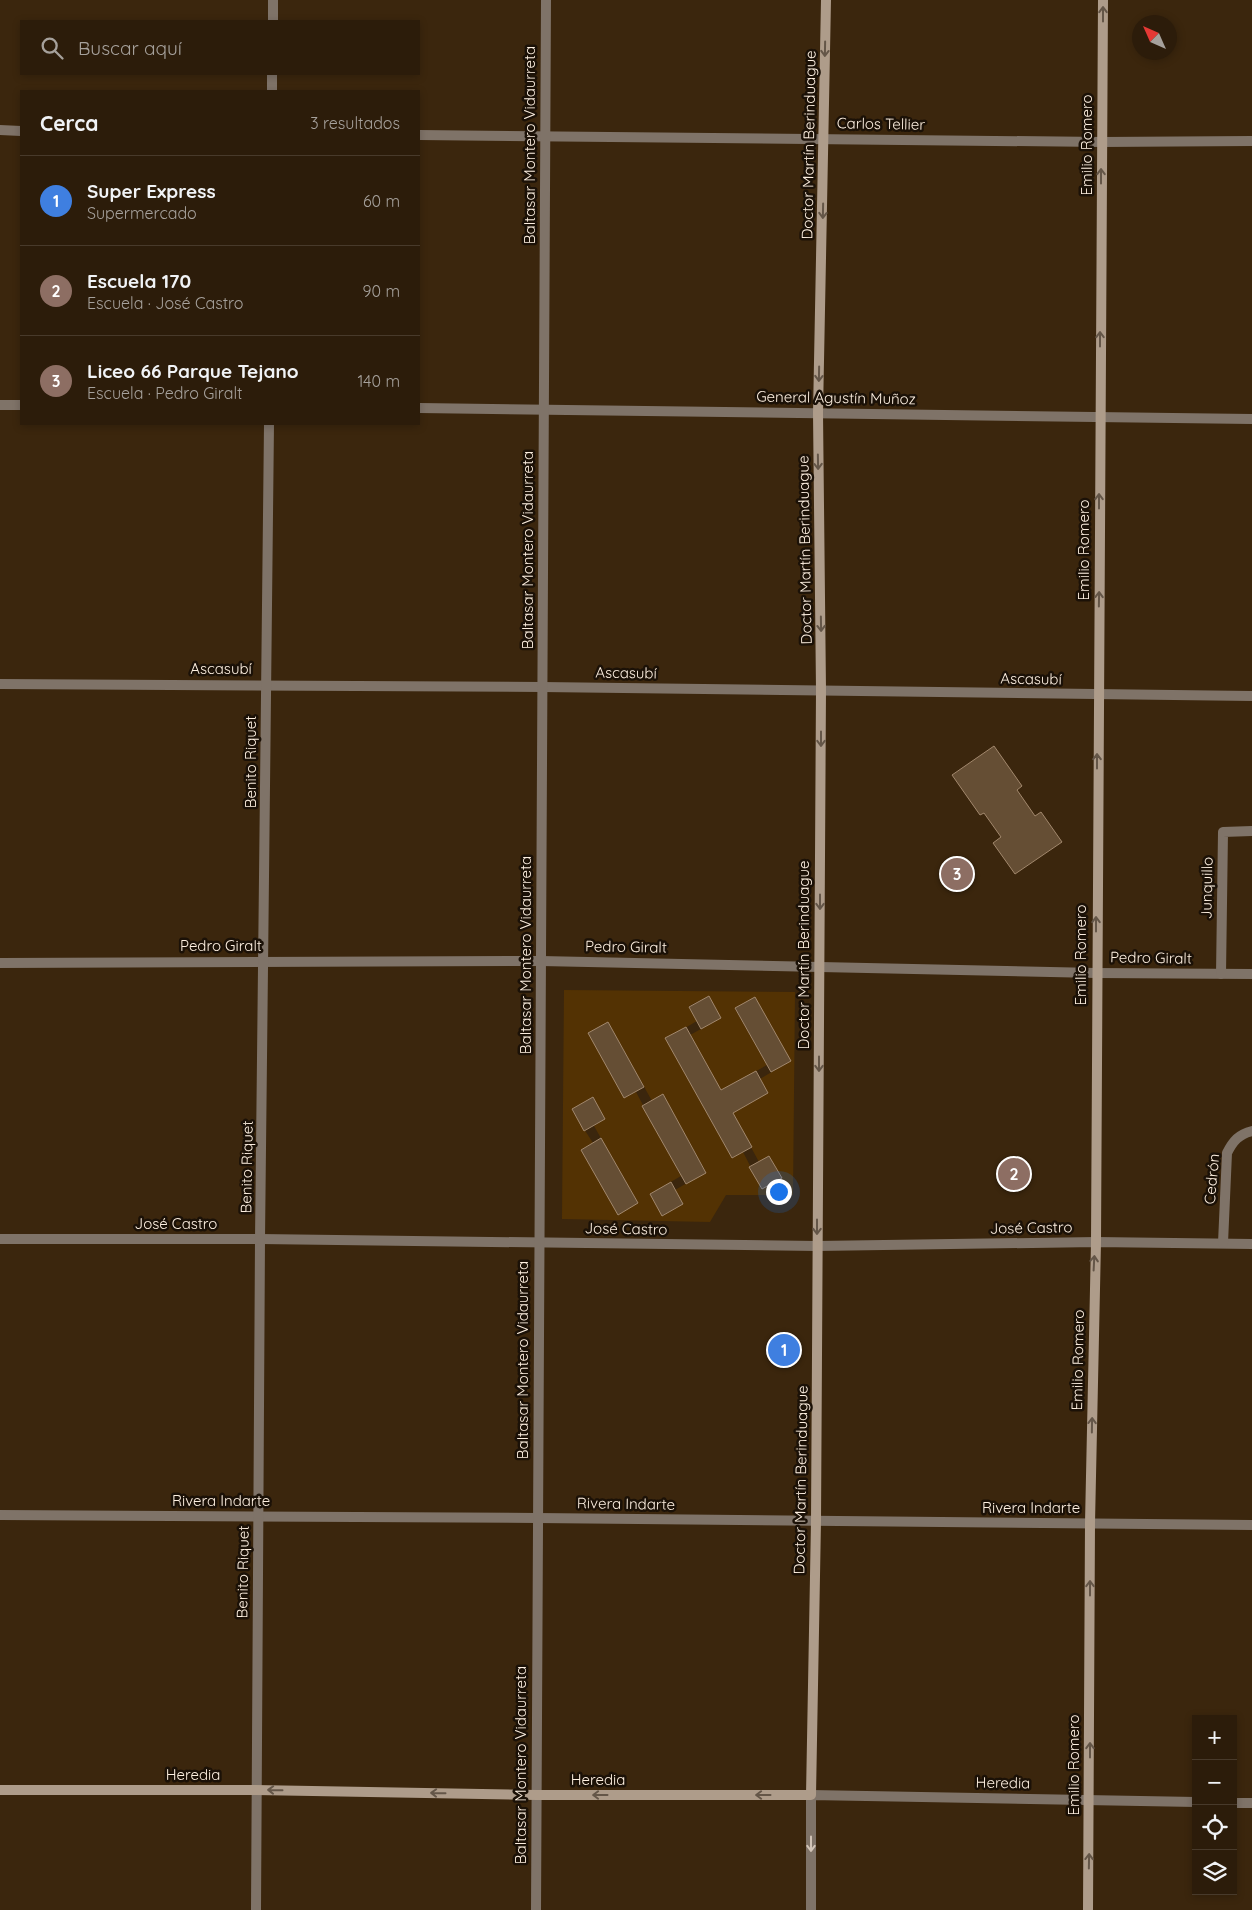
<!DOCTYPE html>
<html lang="es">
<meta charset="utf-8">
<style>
body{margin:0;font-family:Quicksand,sans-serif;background:#342513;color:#f1f3f6}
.controls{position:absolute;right:15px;bottom:15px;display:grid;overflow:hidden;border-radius:0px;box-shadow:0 2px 8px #0003}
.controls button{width:45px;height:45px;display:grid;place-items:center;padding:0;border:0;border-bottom:1px solid #483a2b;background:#2c1c0a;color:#f1f3f6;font:25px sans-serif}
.compass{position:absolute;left:1132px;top:15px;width:45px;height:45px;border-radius:50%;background:#2c1c0a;box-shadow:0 2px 8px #0003;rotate:315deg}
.you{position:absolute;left:778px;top:1191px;width:18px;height:18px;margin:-12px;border:4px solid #fff;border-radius:50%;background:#1a73e8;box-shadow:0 0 0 8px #1a73e833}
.badge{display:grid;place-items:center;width:32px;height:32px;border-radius:50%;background:#5ac8e5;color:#fff;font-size:16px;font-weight:700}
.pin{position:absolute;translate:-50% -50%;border:2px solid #fff;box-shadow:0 1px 5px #0006}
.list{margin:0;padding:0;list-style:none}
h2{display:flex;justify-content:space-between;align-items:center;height:65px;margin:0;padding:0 20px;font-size:21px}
h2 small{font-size:16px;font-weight:400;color:#a6a19c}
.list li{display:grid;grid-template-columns:32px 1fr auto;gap:15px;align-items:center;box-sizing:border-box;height:90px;padding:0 20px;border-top:1px solid #483a2b}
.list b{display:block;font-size:19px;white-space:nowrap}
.list p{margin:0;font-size:16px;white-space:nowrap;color:#a6a19c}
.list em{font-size:16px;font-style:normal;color:#a6a19c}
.icon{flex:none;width:28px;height:28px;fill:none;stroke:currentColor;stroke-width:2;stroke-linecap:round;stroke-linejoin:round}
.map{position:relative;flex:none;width:1252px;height:1910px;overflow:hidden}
.search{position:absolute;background:#2c1c0a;box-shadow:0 2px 8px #0003;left:20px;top:20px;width:400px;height:55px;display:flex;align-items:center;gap:12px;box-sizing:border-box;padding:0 18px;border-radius:0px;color:#a6a19c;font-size:19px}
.panel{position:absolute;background:#2c1c0a;box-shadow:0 2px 8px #0003;left:20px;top:90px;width:400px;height:335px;border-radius:0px}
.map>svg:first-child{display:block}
.green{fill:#533203;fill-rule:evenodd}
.building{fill:#654e34;stroke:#a2886d}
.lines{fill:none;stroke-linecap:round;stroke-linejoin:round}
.street{stroke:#7f7368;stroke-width:10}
.secondary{stroke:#ae9c8a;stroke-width:10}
.oneway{stroke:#645648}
.oneway2{stroke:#d2c4b7}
.labels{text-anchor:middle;stroke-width:5;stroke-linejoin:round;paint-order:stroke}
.street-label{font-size:15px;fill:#fef0e1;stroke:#1b1107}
</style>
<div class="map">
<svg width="1252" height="1910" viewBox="0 0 1252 1910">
<rect width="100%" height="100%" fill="#3b260d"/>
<path class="green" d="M564 990 795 992 793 1195H726L710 1222 562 1219ZM709 996 721 1018 690 1035 759 1162 769 1156 782 1178 762 1189 743 1152 732 1158 666 1039 697 1021 689 1006ZM755 998 790 1061 760 1079 735 1083 767 1065 735 1009ZM608 1022 652 1101 663 1095 706 1172 675 1190 683 1204 663 1216 650 1194 681 1176 636 1092 624 1098ZM593 1097 605 1119 594 1126 638 1203 581 1150 593 1143 572 1110Z"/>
<g class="building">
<polygon points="994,746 1022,786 1017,790 1035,816 1041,812 1062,842 1015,874 993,843 1001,837 984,813 980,815 952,775"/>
<polygon points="709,996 721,1018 701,1029 689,1007"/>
<polygon points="755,997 791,1061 771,1072 735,1008"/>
<polygon points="608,1022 644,1087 624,1098 588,1033"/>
<polygon points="686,1027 721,1090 756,1071 768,1093 733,1113 752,1147 732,1158 665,1038"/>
<polygon points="663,1094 706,1173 686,1184 642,1106"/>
<polygon points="593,1097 605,1119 584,1131 572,1109"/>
<polygon points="601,1138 638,1203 618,1215 581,1150"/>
<polygon points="769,1156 782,1178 762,1189 749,1167"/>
<polygon points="671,1182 683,1204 662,1216 650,1194"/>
</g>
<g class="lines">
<g class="street">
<polyline points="273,21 273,0"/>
<polyline points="272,91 272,74"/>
<polyline points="0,130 21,131"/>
<polyline points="419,135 1102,142 1252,141"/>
<polyline points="0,405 21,405"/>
<polyline points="419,408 1252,419"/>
<polyline points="0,684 542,687 1252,696"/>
<polyline points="0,963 541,961 1096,973 1252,974"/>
<polyline points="1221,974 1223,832 1252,831"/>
<polyline points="0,1239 260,1239 817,1246 1096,1242 1252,1244"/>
<path d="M1223 1243 1227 1153C1233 1141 1239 1134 1252 1131"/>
<polyline points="0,1515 537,1518 1252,1525"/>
<polyline points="1233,1803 1252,1803"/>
<polyline points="256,1910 260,1239 269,424"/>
<polyline points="536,1910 546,0"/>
<polyline points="811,1910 811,1795 1196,1802"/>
</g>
<g class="secondary">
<polyline points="0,1790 256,1790 537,1795 811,1795 816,1521 821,690 818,413 826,0"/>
<polyline points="1088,1910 1090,1523 1096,1242 1103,0"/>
</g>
</g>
<defs><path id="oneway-shaft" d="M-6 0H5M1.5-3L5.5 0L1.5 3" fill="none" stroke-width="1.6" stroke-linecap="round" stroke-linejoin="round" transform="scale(1.25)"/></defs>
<g class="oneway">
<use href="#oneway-shaft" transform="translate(1103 14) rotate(-90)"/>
<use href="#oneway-shaft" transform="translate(825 49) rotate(91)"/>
<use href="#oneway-shaft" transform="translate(1101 176) rotate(-90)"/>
<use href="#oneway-shaft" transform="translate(823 211) rotate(91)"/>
<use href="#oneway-shaft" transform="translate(1100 339) rotate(-90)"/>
<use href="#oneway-shaft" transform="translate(819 374) rotate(91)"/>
<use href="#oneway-shaft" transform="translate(818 462) rotate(89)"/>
<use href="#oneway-shaft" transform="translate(1099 501) rotate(-90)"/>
<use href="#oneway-shaft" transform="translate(1099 599) rotate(-89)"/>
<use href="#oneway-shaft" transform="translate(821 624) rotate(89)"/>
<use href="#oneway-shaft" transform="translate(821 739) rotate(90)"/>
<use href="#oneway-shaft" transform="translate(1097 761) rotate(-90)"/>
<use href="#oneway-shaft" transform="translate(820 902) rotate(90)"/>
<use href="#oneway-shaft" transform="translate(1096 924) rotate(-90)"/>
<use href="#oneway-shaft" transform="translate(819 1064) rotate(90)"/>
<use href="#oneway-shaft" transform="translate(817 1227) rotate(90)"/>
<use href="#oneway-shaft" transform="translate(1094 1263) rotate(-87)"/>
<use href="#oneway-shaft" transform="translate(1092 1425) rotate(-89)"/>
<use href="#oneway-shaft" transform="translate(1090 1588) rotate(-90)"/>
<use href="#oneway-shaft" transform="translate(1090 1750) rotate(-90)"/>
<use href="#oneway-shaft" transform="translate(275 1790) rotate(-179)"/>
<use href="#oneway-shaft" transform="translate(438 1793) rotate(-179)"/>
<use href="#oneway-shaft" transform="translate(600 1795) rotate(180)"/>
<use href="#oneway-shaft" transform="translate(763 1795) rotate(180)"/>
<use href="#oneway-shaft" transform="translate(1089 1861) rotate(-89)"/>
</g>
<use class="oneway2" href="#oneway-shaft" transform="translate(811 1844) rotate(90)"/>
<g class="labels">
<g class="street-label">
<text transform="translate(881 124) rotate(1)" y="5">Carlos Tellier</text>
<text transform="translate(530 145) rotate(-90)" y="5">Baltasar Montero Vidaurreta</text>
<text transform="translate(809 145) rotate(-89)" y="5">Doctor Martín Berinduague</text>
<text transform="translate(1087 145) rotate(-90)" y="5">Emilio Romero</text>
<text transform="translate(836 398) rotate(1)" y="5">General Agustín Muñoz</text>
<text transform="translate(528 550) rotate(-90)" y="5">Baltasar Montero Vidaurreta</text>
<text transform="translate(805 550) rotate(-91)" y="5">Doctor Martín Berinduague</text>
<text transform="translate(1084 550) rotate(-90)" y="5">Emilio Romero</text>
<text x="221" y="674">Ascasubí</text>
<text transform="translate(626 673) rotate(1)" y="5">Ascasubí</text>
<text transform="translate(1031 679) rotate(1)" y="5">Ascasubí</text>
<text transform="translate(251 762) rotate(-90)" y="5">Benito Riquet</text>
<text transform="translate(1207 888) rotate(-89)" y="5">Junquillo</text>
<text x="221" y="951">Pedro Giralt</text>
<text transform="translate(626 947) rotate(1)" y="5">Pedro Giralt</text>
<text transform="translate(526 955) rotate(-90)" y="5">Baltasar Montero Vidaurreta</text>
<text transform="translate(804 955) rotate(-90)" y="5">Doctor Martín Berinduague</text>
<text transform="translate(1081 955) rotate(-90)" y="5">Emilio Romero</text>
<text transform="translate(1151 958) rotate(1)" y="5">Pedro Giralt</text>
<text transform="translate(247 1167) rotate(-89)" y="5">Benito Riquet</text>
<text transform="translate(1212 1179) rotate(-85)" y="5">Cedrón</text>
<text x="176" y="1229">José Castro</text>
<text transform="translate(1031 1228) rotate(-1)" y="5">José Castro</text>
<text transform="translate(626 1229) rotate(1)" y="5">José Castro</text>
<text transform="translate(523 1360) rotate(-90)" y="5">Baltasar Montero Vidaurreta</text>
<text transform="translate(1078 1360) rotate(-89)" y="5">Emilio Romero</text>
<text transform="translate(801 1480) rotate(-89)" y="5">Doctor Martín Berinduague</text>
<text x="221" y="1506">Rivera Indarte</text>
<text transform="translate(626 1504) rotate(1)" y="5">Rivera Indarte</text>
<text x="1031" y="1513">Rivera Indarte</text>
<text transform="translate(243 1572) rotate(-89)" y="5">Benito Riquet</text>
<text transform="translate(521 1765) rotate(-90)" y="5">Baltasar Montero Vidaurreta</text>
<text transform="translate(1074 1765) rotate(-90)" y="5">Emilio Romero</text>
<text x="193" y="1780">Heredia</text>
<text x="598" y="1785">Heredia</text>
<text transform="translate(1003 1783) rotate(1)" y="5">Heredia</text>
</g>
</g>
</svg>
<div class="controls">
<button>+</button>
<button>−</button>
<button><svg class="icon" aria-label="locate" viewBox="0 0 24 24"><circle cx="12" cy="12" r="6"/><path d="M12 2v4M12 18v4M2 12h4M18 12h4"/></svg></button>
<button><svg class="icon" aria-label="layers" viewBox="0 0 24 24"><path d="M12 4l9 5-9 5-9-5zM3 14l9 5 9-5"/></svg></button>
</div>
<svg class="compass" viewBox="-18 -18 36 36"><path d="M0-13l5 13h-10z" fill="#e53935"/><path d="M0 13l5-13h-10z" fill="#a6a19c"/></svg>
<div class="you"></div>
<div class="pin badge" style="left:784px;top:1350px;background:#3f7fe0">1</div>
<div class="pin badge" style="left:1014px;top:1174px;background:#8d6e63">2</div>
<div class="pin badge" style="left:957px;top:874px;background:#8d6e63">3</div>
<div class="search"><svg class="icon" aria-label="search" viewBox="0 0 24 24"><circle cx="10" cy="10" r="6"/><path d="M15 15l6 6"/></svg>Buscar aquí</div>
<section class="panel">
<h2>Cerca<small>3 resultados</small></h2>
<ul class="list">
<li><span class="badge" style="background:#3f7fe0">1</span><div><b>Super Express</b><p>Supermercado</p></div><em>60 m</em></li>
<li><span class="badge" style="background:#8d6e63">2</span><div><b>Escuela 170</b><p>Escuela · José Castro</p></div><em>90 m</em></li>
<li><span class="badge" style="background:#8d6e63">3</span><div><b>Liceo 66 Parque Tejano</b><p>Escuela · Pedro Giralt</p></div><em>140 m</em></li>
</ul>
</section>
</div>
